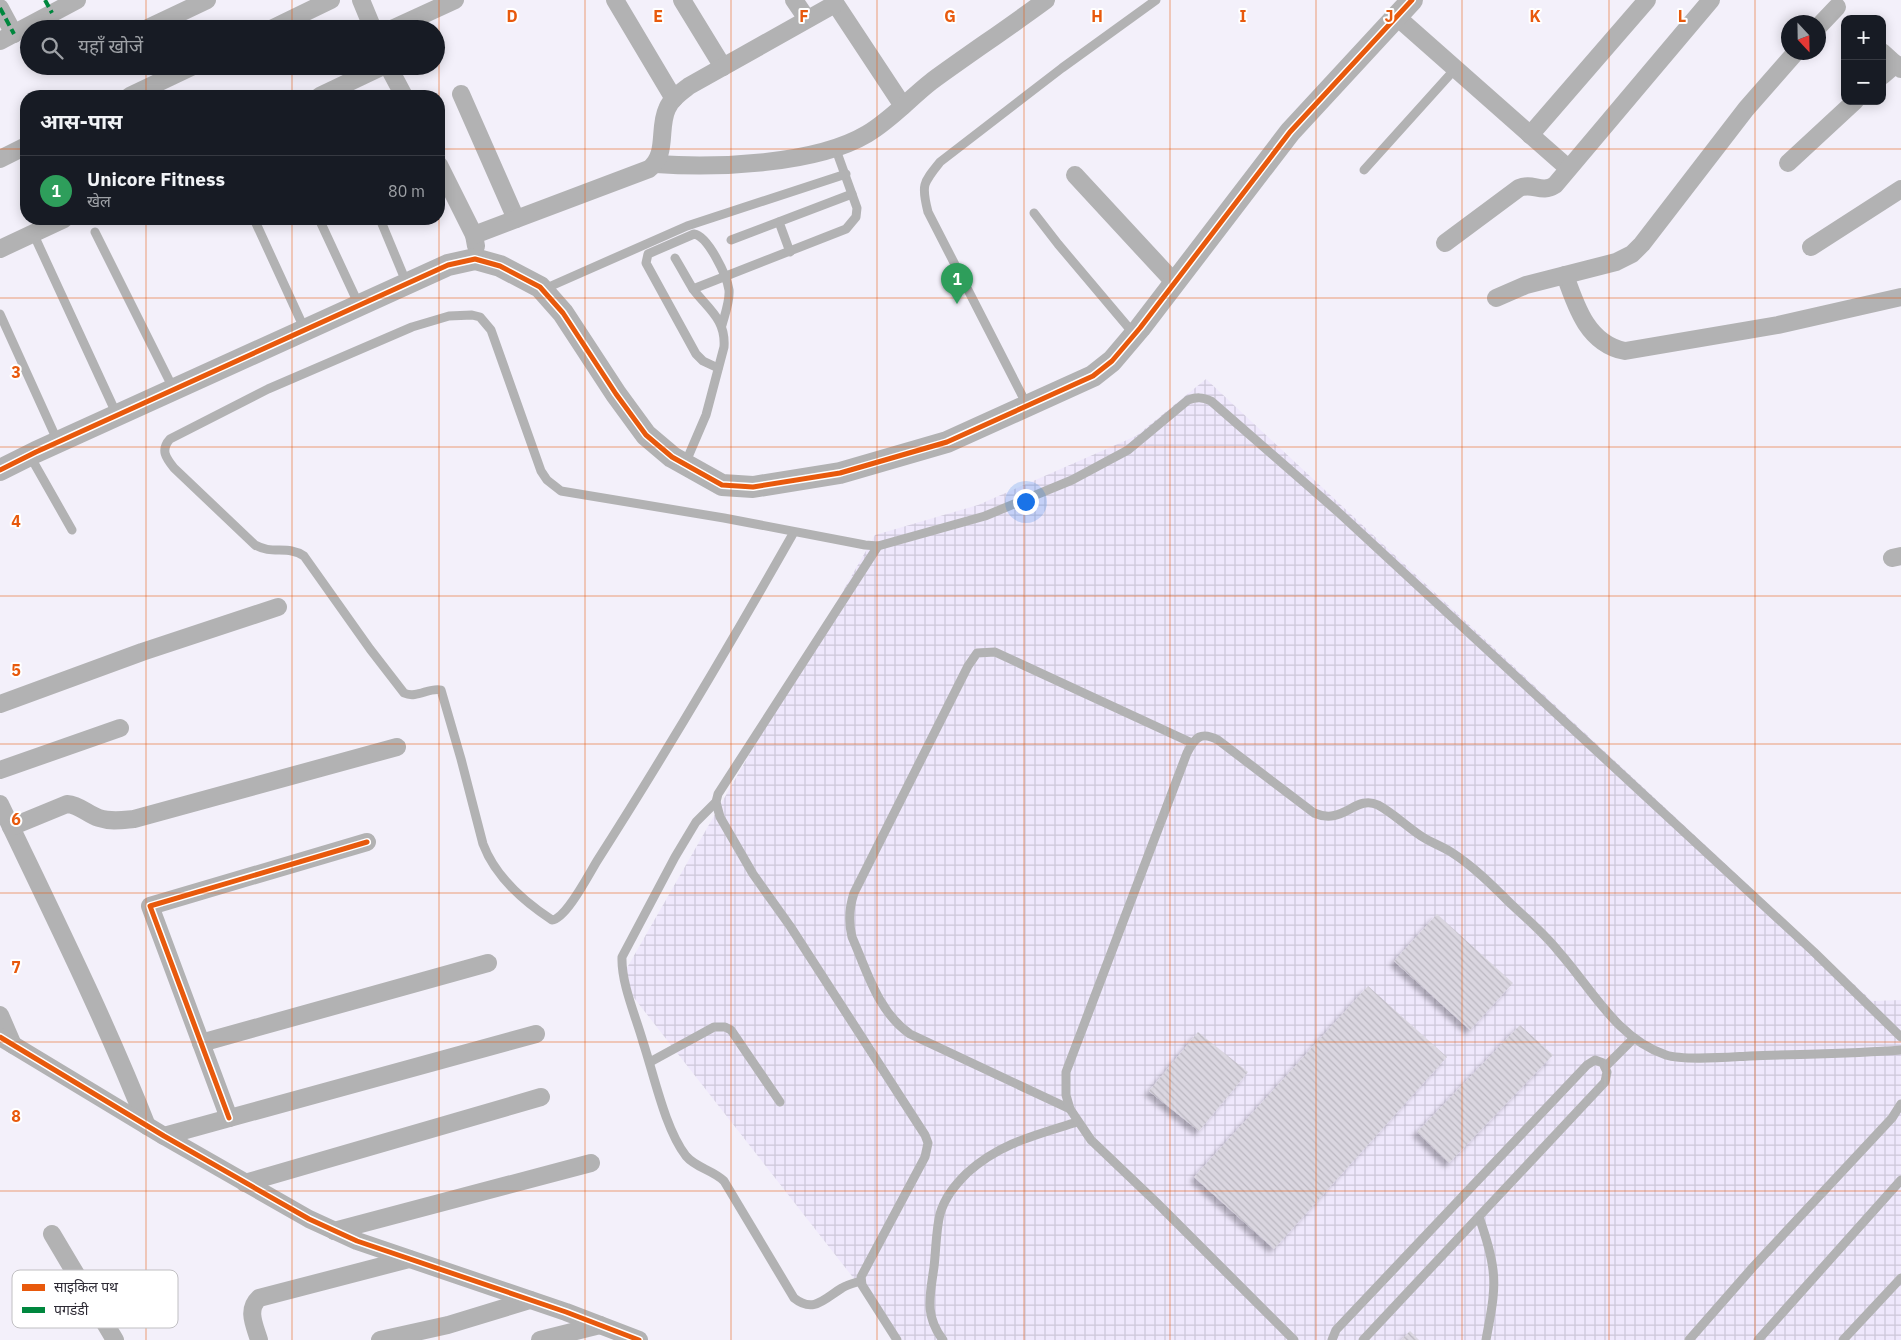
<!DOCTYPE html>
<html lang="hi">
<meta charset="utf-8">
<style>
body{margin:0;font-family:"IBM Plex Sans","Noto Sans Devanagari",sans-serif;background:#242831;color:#f1f3f6}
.controls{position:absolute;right:15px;top:15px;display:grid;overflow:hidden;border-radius:10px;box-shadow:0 2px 12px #0003}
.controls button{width:45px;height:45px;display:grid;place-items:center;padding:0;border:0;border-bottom:1px solid #363941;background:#171b24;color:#f1f3f6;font:25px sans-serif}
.compass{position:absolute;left:1781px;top:15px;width:45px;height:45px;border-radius:50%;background:#171b24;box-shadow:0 2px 12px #0003;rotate:158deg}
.you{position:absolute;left:1025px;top:501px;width:18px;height:18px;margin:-12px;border:4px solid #fff;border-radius:50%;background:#1a73e8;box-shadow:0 0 0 8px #1a73e833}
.badge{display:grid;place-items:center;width:32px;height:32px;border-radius:50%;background:#ea580c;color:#fff;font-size:16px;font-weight:700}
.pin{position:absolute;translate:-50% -41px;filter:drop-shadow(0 1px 2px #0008)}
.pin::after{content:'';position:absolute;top:26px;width:18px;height:15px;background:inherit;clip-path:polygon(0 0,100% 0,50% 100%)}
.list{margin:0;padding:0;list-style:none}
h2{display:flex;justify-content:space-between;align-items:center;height:65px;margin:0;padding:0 20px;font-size:21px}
h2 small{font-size:16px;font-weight:400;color:#9ea1a6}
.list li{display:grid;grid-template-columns:32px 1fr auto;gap:15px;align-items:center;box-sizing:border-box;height:70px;padding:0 20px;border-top:1px solid #363941}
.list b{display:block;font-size:19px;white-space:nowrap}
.list p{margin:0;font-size:16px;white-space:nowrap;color:#9ea1a6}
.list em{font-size:16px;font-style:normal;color:#9ea1a6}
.icon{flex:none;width:28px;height:28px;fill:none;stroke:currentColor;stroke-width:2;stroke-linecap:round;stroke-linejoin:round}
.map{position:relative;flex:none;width:1901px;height:1340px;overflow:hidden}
.search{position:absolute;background:#171b24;box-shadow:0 2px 12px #0003;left:20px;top:20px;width:425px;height:55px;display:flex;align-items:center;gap:12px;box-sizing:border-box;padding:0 18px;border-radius:28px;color:#9ea1a6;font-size:19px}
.panel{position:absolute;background:#171b24;box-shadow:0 2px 12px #0003;left:20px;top:90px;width:425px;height:135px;border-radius:20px}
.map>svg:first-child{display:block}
.industrial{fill:url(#industrial-grid)}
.building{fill:url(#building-back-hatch);filter:url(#shadow)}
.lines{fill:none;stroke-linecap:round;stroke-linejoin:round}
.service{stroke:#b2b2b3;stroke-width:9}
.minor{stroke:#b2b2b3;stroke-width:18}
.tertiary{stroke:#b2b2b3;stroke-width:22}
.quiet{stroke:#00873e;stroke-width:4;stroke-dasharray:8 4;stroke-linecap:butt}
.cycleway-casing{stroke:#fff;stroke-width:8}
.cycleway{stroke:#e8590c;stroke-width:5}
.grid{fill:none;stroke:#e8590c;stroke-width:1;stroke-opacity:0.55}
.key{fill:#fff;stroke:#c0bfc2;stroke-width:1}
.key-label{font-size:14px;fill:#2e2b35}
.grid-label{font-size:16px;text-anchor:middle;font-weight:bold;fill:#e8590c;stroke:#fff;stroke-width:4;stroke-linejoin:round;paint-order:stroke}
</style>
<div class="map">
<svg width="1901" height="1340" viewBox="0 0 1901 1340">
<defs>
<pattern id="industrial-grid" width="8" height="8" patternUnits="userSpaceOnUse" patternTransform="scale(1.25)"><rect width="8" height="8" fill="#efe8fc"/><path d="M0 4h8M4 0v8" fill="none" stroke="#cdc7d9"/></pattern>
<pattern id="building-back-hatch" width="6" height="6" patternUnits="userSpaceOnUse" patternTransform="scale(1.25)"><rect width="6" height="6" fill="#dad6e0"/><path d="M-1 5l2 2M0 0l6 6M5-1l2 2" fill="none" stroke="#bbb8c1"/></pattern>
<filter id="shadow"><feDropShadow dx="-4.5" dy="4.5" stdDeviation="2.5" flood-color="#0004"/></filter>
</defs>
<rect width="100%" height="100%" fill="#f3f0fa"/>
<polygon class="industrial" points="1206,379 1872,1001 1901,1000 1901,1340 902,1340 620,980 875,535 978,505 1136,436"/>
<g class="building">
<polygon points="1437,914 1513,983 1470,1030 1394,961"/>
<polygon points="1368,986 1447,1057 1274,1249 1194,1177"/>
<polygon points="1520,1025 1553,1055 1449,1163 1417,1132"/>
<polygon points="1198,1032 1248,1072 1199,1131 1149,1091"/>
<polygon points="1410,1331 1419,1340 1401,1340"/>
</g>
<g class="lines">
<g class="service">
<polyline points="1364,170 1455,69"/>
<polyline points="1034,213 1058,244 1134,334"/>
<polyline points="254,219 305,330"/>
<polyline points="319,219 359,305"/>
<polyline points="380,219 407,284"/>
<polyline points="779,222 790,252"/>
<polyline points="95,232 174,390"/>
<polyline points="33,233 117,415"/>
<polyline points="731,240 852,194"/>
<path d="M675 258C681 268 687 279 693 289 708 309 726 319 724 347L706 415 685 464"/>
<polyline points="693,289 846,229 856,217 857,208 835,147"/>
<polyline points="542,290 687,226 846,174"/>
<polyline points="0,314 58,442"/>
<path d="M718 368 703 361 696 354 646 263 648 254 694 234C708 236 727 276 729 290 730 301 725 314 722 325"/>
<path d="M1027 405 928 212C921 185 923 183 940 162L1062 68 1156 0"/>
<polyline points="30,456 72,530"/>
<path d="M794 532C731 643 666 753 597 861 589 874 566 919 552 920 523 901 495 876 483 844L461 759 441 690C429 687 417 699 404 693L370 649 304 556C288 545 272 555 255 545L174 468C166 458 160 450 170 439L268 389 412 327 449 316 472 315 480 317 491 330 541 471 547 480 561 491 724 518 865 545 878 546 985 516 1072 480 1128 450 1188 400C1197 397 1202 397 1211 401L1337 511 1814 952 1901 1037"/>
<polyline points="878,546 718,794 716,802 720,817 753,874 790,926 925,1135 928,1143 925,1157 861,1277 862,1285 897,1340"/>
<path d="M716 802 696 822 675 857 622 957C621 983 636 1017 643 1042 654 1075 665 1129 686 1156 696 1168 713 1170 724 1181L794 1298C814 1314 825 1298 842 1288 848 1284 855 1283 861 1281"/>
<polyline points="650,1062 714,1027 725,1027 731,1030 780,1102"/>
<polyline points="1605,1067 1634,1038"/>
<path d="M1070 1109 910 1034C878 1012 867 971 852 937 848 921 849 908 854 893L968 666 977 653 995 652 1192 743"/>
<path d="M1479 1217C1485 1234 1491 1252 1493 1270 1496 1293 1490 1317 1486 1340"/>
<path d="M943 1340C924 1315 930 1296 934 1267 936 1250 936 1230 940 1214 945 1197 955 1185 967 1173 1000 1143 1036 1135 1077 1122"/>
<path d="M1294 1340 1156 1202 1091 1140 1070 1109 1066 1095V1072L1187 753C1195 737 1201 731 1218 740L1314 813C1344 826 1355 794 1378 805 1393 813 1406 826 1421 836 1430 842 1441 846 1451 852 1473 866 1492 885 1511 904 1527 919 1545 934 1559 952 1592 989 1616 1038 1666 1055 1684 1061 1730 1057 1750 1056 1800 1054 1851 1054 1901 1050"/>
<polyline points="1332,1340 1336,1330 1587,1065 1595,1060 1603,1063 1607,1072 1605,1082 1363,1340"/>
<polyline points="1689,1340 1753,1267 1892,1118 1901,1104"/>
<polyline points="1758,1340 1901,1180"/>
<polyline points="1843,1340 1901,1278"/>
</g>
<g class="minor">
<polyline points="361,0 373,29"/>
<polyline points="615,0 674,99"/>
<polyline points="682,0 723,67"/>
<polyline points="794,0 807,19"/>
<polyline points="833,0 903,106"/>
<polyline points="0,8 14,34"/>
<polyline points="1397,17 1568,168"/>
<polyline points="1818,27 1837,7"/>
<polyline points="146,29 207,0"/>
<polyline points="271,29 331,0"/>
<polyline points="392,29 455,0"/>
<polyline points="0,41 77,0"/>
<polyline points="1882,52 1901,69"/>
<polyline points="388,66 404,96"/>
<polyline points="1882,76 1896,64"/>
<polyline points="461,94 516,219"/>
<polyline points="130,96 193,66"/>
<polyline points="320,96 383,66"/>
<polyline points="1530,135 1647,0"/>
<polyline points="0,159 26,146"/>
<polyline points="1788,163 1855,101"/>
<path d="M656 164C715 168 815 165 867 134 891 120 910 98 932 81 969 54 1008 28 1046 0"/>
<polyline points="439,165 474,235 476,246"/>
<polyline points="1075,175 1174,282"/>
<path d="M474 235 649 169C668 155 658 128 667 109 671 99 680 93 689 86L835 4"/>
<path d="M1445 243 1519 188C1533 182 1541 194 1555 185L1711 0"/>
<polyline points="1811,247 1901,189"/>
<polyline points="0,249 64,219"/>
<path d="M1565 275C1576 307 1588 344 1625 351L1778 325 1901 297"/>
<polyline points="1496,298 1526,285 1616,262 1632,254 1642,244 1746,109 1796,52"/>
<polyline points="1892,558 1901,556"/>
<polyline points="0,704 142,652 278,607"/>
<polyline points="0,770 120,728"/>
<path d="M0 804C51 911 104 1017 147 1126"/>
<path d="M11 827 67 804C80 805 87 814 99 818 111 822 122 820 134 819L397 747"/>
<polyline points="0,1015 13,1045"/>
<polyline points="0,1037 164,1136 309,1219 357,1241 566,1312 639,1340"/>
<polyline points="201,1043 488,963"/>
<polyline points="229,1118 150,906 367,842"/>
<polyline points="164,1136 536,1034"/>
<polyline points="245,1183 541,1097"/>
<polyline points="334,1231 591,1163"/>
<polyline points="52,1234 115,1340"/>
<path d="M259 1340C255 1326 246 1310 259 1298L409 1259"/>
<polyline points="380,1340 448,1325 530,1300"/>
<polyline points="540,1340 600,1325"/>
</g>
<polyline class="tertiary" points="0,470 36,452 448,265 475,259 500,266 540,287 563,313 616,394 646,435 672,457 722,485 753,487 840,473 947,442 1093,376 1112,361 1140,328 1290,132 1412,0"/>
<g class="quiet">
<polyline points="45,0 52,13"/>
<polyline points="0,8 14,34"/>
</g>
<defs>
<g id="cycleway">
<polyline points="0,470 36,452 448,265 475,259 500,266 540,287 563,313 616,394 646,435 672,457 722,485 753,487 840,473 947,442 1093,376 1112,361 1140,328 1290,132 1412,0"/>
<polyline points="0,1037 164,1136 309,1219 357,1241 566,1312 639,1340"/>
<polyline points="229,1118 150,906 367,842"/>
</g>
</defs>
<use href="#cycleway" class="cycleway-casing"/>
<use href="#cycleway" class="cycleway"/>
</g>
<path class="grid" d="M146 0V29M292 0V29M439 0V96M585 0V1340M731 0V1340M877 0V1340M1024 0V1340M1170 0V1340M1316 0V1340M1462 0V1340M1609 0V1340M1755 0V1340M146 66V96M292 66V96M0 149H26M439 149H1901M146 219V1340M292 219V1340M439 219V1340M0 298H1901M0 447H1901M0 596H1901M0 744H1901M0 893H1901M0 1042H1901M0 1191H1901"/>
<rect x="12" y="1270" width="166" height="58" rx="8" class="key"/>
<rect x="22" y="1284" width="23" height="7" fill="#e8590c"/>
<rect x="22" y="1307" width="23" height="6" fill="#00873e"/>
<g class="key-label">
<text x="54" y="1292">साइकिल पथ</text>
<text x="54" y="1315">पगडंडी</text>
</g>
<g class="grid-label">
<text x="512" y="22">D</text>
<text x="658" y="22">E</text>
<text x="804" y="22">F</text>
<text x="950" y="22">G</text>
<text x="1097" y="22">H</text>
<text x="1243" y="22">I</text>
<text x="1389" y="22">J</text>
<text x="1535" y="22">K</text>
<text x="1682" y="22">L</text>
<text x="16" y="378">3</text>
<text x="16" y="527">4</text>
<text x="16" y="676">5</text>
<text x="16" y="825">6</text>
<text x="16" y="973">7</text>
<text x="16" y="1122">8</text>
</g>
</svg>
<div class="controls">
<button>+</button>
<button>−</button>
</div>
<svg class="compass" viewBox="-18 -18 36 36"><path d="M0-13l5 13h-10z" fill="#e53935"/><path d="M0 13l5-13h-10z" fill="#9ea1a6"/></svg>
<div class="you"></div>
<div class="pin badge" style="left:957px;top:304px;background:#2e9e5b">1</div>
<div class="search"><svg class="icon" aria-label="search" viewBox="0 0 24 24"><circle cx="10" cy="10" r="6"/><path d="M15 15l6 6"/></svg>यहाँ खोजें</div>
<section class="panel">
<h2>आस-पास<small></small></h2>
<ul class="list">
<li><span class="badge" style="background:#2e9e5b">1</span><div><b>Unicore Fitness</b><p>खेल</p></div><em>80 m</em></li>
</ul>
</section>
</div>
